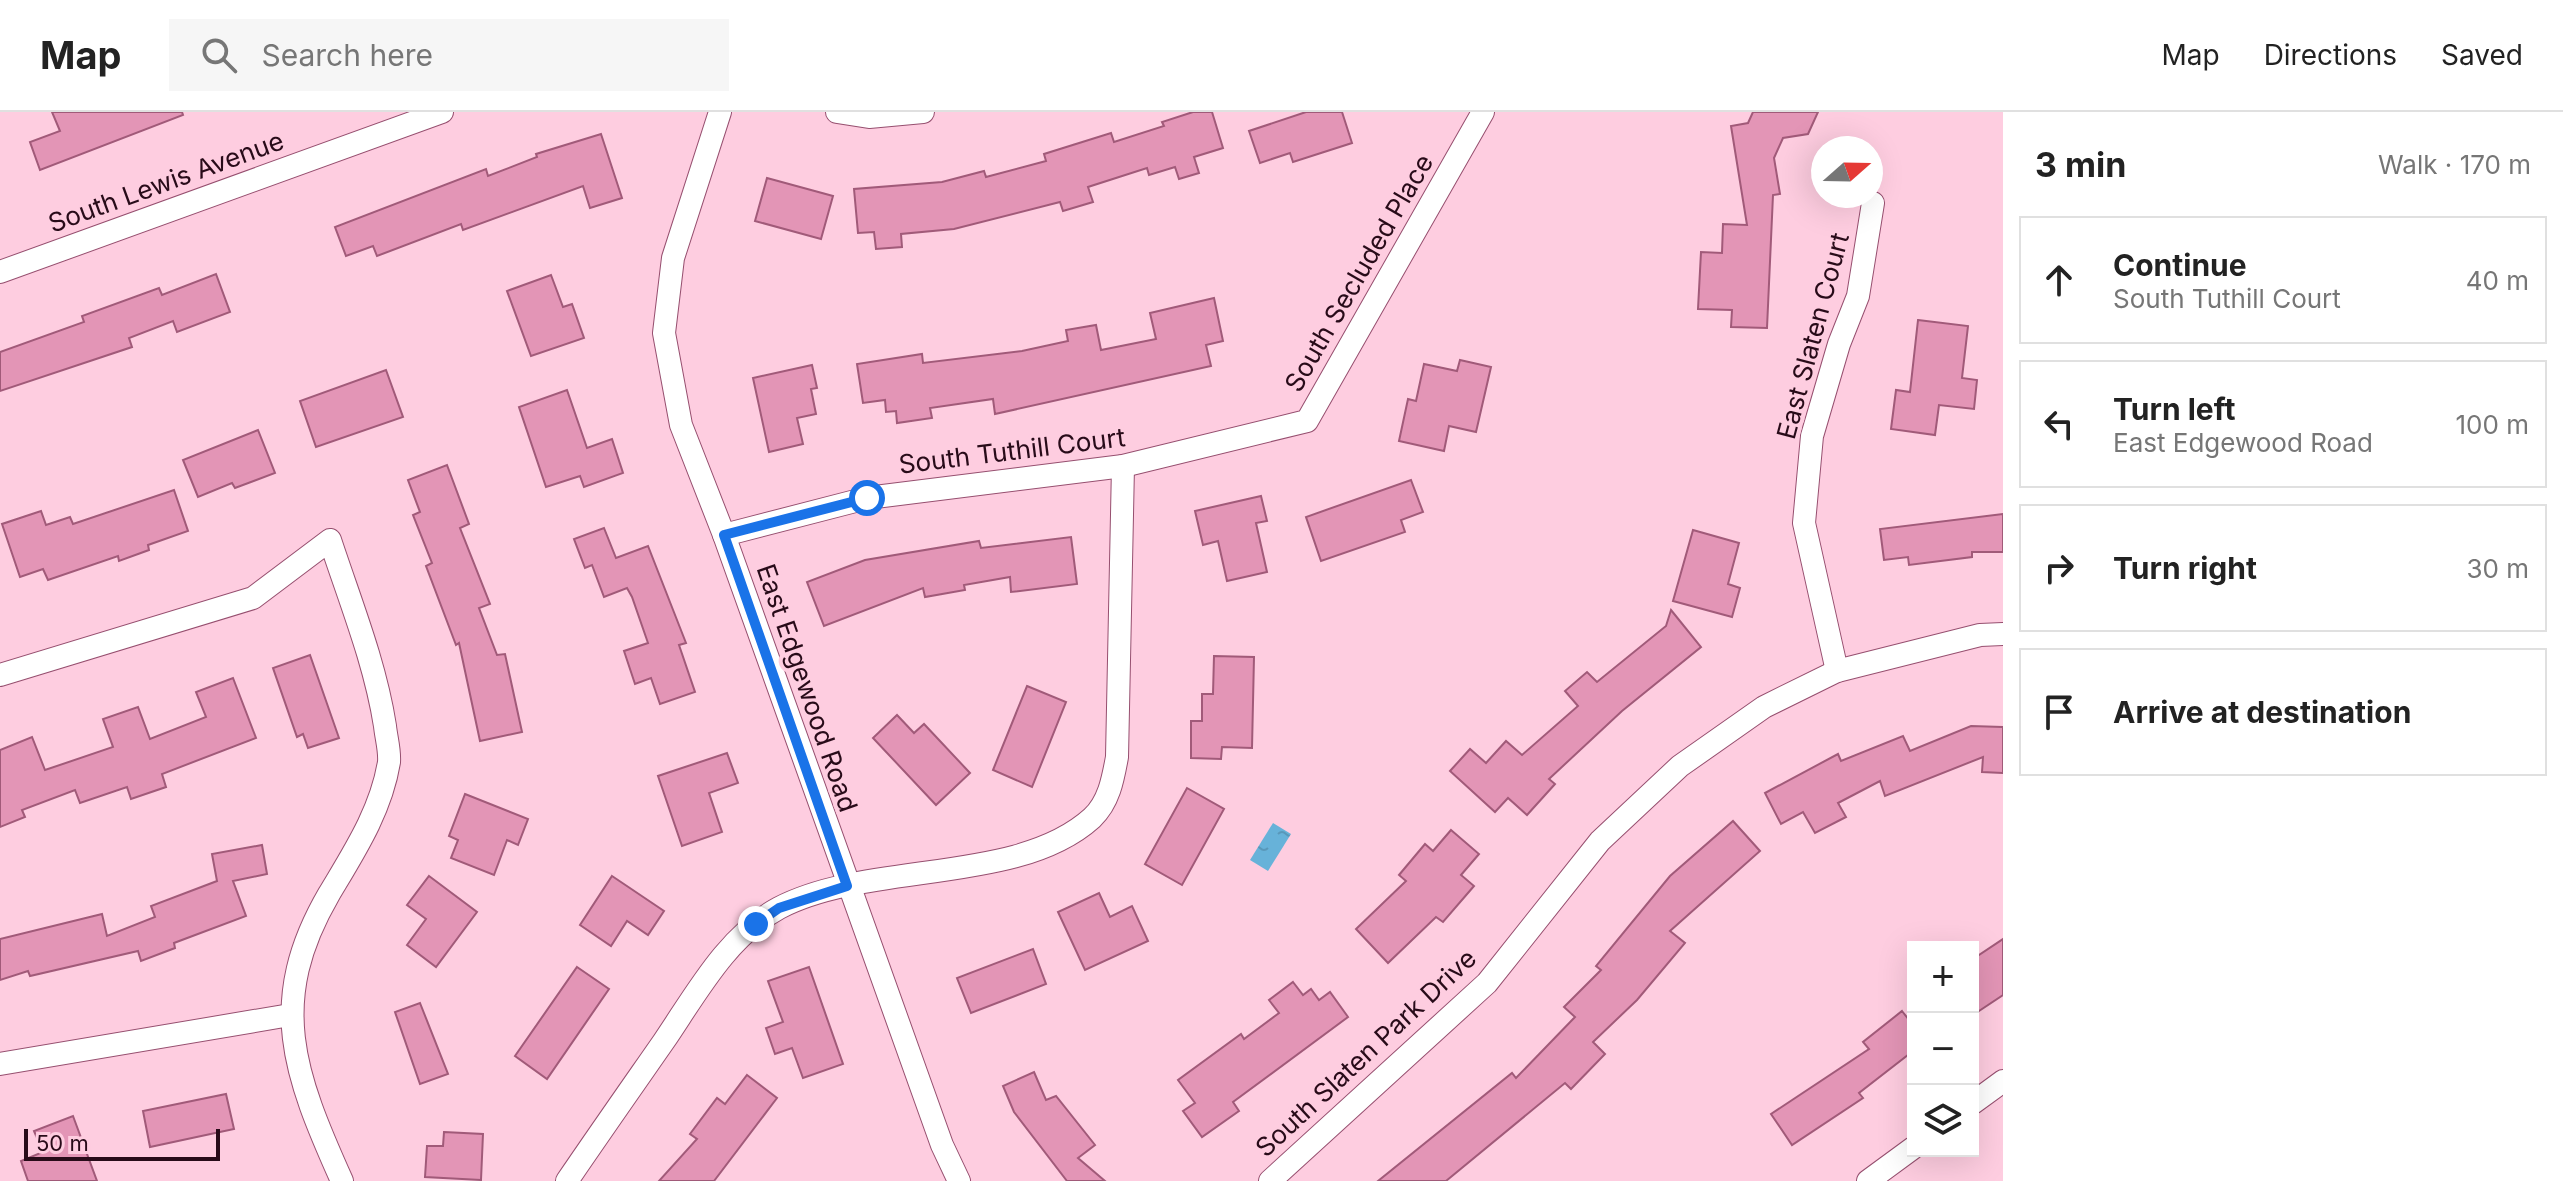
<!DOCTYPE html>
<meta charset="utf-8">
<style>
body{margin:0;font-family:Inter,sans-serif;background:#f6f6f6;color:#222}
.controls{position:absolute;right:24px;bottom:24px;display:grid;overflow:hidden;border-radius:0px;box-shadow:0 8px 32px #0002}
.controls button{width:72px;height:72px;display:grid;place-items:center;padding:0;border:0;border-bottom:2px solid #e0e0e0;background:#fff;color:#222;font:40px sans-serif}
.compass{position:absolute;left:1811px;top:24px;width:72px;height:72px;border-radius:50%;background:#fff;box-shadow:0 8px 32px #0002;rotate:70deg}
.scale{position:absolute;left:24px;bottom:20px;width:196px;box-sizing:border-box;padding-left:8px;border:4px solid #280b19;border-top:0;font-size:22px;line-height:28px;white-space:nowrap;color:#280b19;-webkit-text-stroke:6px #fecde0;paint-order:stroke}
.stop{position:absolute;width:24px;height:24px;margin:-18px;border:6px solid #1a73e8;border-radius:50%;background:#fff}
.stop.end{background:#1a73e8;border-color:#fff;box-shadow:0 2px 8px #0008}
.list{margin:0;padding:0;list-style:none}
h2{display:flex;justify-content:space-between;align-items:center;height:104px;margin:0;padding:0 32px;font-size:34px}
h2 small{font-size:26px;font-weight:400;color:#767676}
.list li{display:grid;grid-template-columns:52px 1fr auto;gap:24px;align-items:center;box-sizing:border-box;height:128px;margin:0 16px 16px;padding:0 16px;border:2px solid #e0e0e0;border-radius:0px}
.list b{display:block;font-size:30px;white-space:nowrap}
.list p{margin:0;font-size:26px;white-space:nowrap;color:#767676}
.list em{font-size:26px;font-style:normal;color:#767676}
.icon{flex:none;width:44px;height:44px;fill:none;stroke:currentColor;stroke-width:2;stroke-linecap:round;stroke-linejoin:round}
.map{position:relative;flex:none;width:2003px;height:1069px;overflow:hidden}
header{display:flex;align-items:center;gap:48px;box-sizing:border-box;height:112px;padding:0 40px;background:#fff;border-bottom:2px solid #e0e0e0}
header strong{font-size:38px}
nav{display:flex;gap:44px;margin-inline-start:auto;font-size:28px}
.search{width:560px;height:72px;background:#f6f6f6;display:flex;align-items:center;gap:20px;box-sizing:border-box;padding:0 28px;border-radius:0px;color:#767676;font-size:30px}
main{display:flex}
aside{flex:1;background:#fff}
.map>svg:first-child{display:block}
.water{fill:url(#water-ripples)}
.building{fill:#e395b6;stroke:#a15a79;stroke-width:2}
.lines{fill:none;stroke-linecap:round;stroke-linejoin:round}
.minor-casing{stroke:#964f6f;stroke-width:24}
.minor{stroke:#fff;stroke-width:22}
.route{stroke:#1a73e8;stroke-width:10}
.labels{text-anchor:middle;stroke-width:8;stroke-linejoin:round;paint-order:stroke}
.street-label{font-size:26px;fill:#280b19;stroke:#fecde0}
</style>
<header>
<strong>Map</strong>
<div class="search"><svg class="icon" aria-label="search" viewBox="0 0 24 24"><circle cx="10" cy="10" r="6"/><path d="M15 15l6 6"/></svg>Search here</div>
<nav><a>Map</a><a>Directions</a><a>Saved</a></nav>
</header>
<main>
<div class="map">
<svg width="2003" height="1069" viewBox="0 0 2003 1069">
<defs>
<pattern id="water-ripples" width="26" height="14" patternUnits="userSpaceOnUse" patternTransform="scale(2)"><rect width="26" height="14" fill="#67b2d9"/><path d="M2 4q2-2 4 0t4 0M15 11q2-2 4 0t4 0" fill="none" stroke="#5998ba"/></pattern>
</defs>
<rect width="100%" height="100%" fill="#fecde0"/>
<polygon class="water" points="1273,711 1291,722 1268,759 1250,748"/>
<g class="building">
<polygon points="52,0 182,0 183,3 40,58 30,30 60,19"/>
<polygon points="1193,0 1212,0 1223,36 1194,45 1199,61 1179,67 1175,55 1149,63 1147,56 1088,75 1093,90 1063,99 1060,90 954,117 901,122 902,135 876,137 874,120 858,121 854,77 942,70 984,59 986,65 1046,49 1044,42 1111,21 1114,30 1164,14 1162,10"/>
<polygon points="1306,0 1342,0 1352,31 1293,50 1290,41 1260,51 1249,19"/>
<polygon points="1753,0 1818,0 1808,22 1783,26 1774,46 1780,82 1773,83 1767,216 1731,215 1732,198 1698,197 1701,140 1722,141 1723,112 1747,113 1731,14 1748,11"/>
<polygon points="601,22 622,86 590,96 583,74 463,118 461,112 377,144 373,134 346,144 335,115 486,57 488,64 537,45 536,42"/>
<polygon points="767,66 833,84 821,127 755,109"/>
<polygon points="216,162 230,200 177,220 173,209 129,226 132,235 0,279 0,240 84,210 82,204 159,176 162,183"/>
<polygon points="551,163 563,195 572,192 584,226 531,244 507,179"/>
<polygon points="1214,186 1223,229 1206,233 1211,254 995,302 993,287 930,296 932,306 897,311 896,299 886,300 885,288 863,291 857,252 922,242 923,251 1022,239 1068,229 1066,218 1096,213 1101,238 1156,227 1150,201"/>
<polygon points="1918,208 1968,214 1962,266 1977,268 1974,297 1939,293 1935,323 1891,317 1896,278 1910,280"/>
<polygon points="1460,248 1491,255 1476,320 1449,314 1444,339 1399,329 1408,287 1416,289 1424,252 1457,259"/>
<polygon points="812,253 817,276 811,277 816,302 797,306 803,332 769,340 753,266"/>
<polygon points="386,258 403,305 316,335 300,289"/>
<polygon points="567,278 587,336 612,327 623,361 584,375 580,364 546,375 519,295"/>
<polygon points="258,318 275,361 235,376 232,371 198,385 183,348"/>
<polygon points="447,353 469,412 460,416 490,492 479,496 497,543 505,542 522,620 480,629 459,531 456,533 426,454 432,451 413,403 420,400 408,368"/>
<polygon points="1411,368 1423,400 1401,408 1405,420 1321,449 1306,405"/>
<polygon points="174,378 188,419 148,433 149,438 119,449 118,444 48,468 43,457 20,465 2,412 41,399 46,413 70,405 73,412"/>
<polygon points="1261,384 1267,409 1256,411 1267,460 1227,469 1218,429 1203,433 1195,399"/>
<polygon points="2003,402 2003,440 1972,440 1972,445 1909,453 1908,445 1884,448 1880,417"/>
<polygon points="604,416 616,446 648,434 686,531 679,533 695,580 660,592 651,566 635,572 624,539 648,531 632,485 627,476 604,485 592,453 585,456 574,427"/>
<polygon points="1693,418 1739,431 1728,472 1740,476 1732,505 1673,489"/>
<polygon points="1071,425 1077,472 1011,480 1010,465 964,473 965,478 925,485 923,476 824,514 807,470 865,448 979,429 981,436"/>
<polygon points="1671,498 1701,535 1622,599 1549,667 1555,672 1527,703 1508,686 1495,700 1450,659 1470,637 1486,651 1506,629 1522,643 1578,594 1565,579 1587,560 1597,570 1666,514"/>
<polygon points="310,543 339,626 308,636 303,622 297,625 273,556"/>
<polygon points="1214,544 1254,545 1252,636 1222,635 1221,647 1191,646 1191,609 1202,609 1202,582 1213,582"/>
<polygon points="233,566 256,626 162,662 166,675 131,687 127,675 80,691 75,678 22,698 25,705 0,715 0,638 32,625 45,658 113,635 103,607 138,595 150,627 206,605 196,580"/>
<polygon points="1027,574 1066,590 1032,675 993,658"/>
<polygon points="897,603 914,621 924,612 970,661 936,693 873,626"/>
<polygon points="1971,614 2003,615 2003,661 1982,660 1983,645 1885,684 1880,669 1838,691 1846,705 1815,721 1803,700 1781,712 1765,681 1838,642 1841,649 1903,624 1910,639"/>
<polygon points="727,641 738,671 709,681 722,720 682,734 658,664"/>
<polygon points="1187,676 1224,697 1182,773 1145,752"/>
<polygon points="465,682 528,707 518,733 507,728 494,763 451,746 458,728 449,724"/>
<polygon points="1733,709 1760,739 1670,819 1685,831 1637,888 1593,930 1605,942 1571,977 1565,971 1446,1069 1378,1069 1512,961 1516,966 1575,905 1564,895 1601,858 1596,854 1670,764"/>
<polygon points="1451,718 1479,742 1461,763 1474,774 1443,810 1436,805 1388,851 1356,817 1406,769 1399,763 1425,732 1433,739"/>
<polygon points="262,733 267,762 233,769 246,804 174,831 175,836 141,849 138,839 30,864 28,859 0,868 0,827 102,802 107,824 155,805 151,794 217,769 212,742"/>
<polygon points="429,764 477,800 436,855 407,833 426,807 407,793"/>
<polygon points="612,764 664,799 648,823 627,809 611,834 580,813"/>
<polygon points="1099,781 1110,805 1132,794 1148,829 1085,858 1058,800"/>
<polygon points="2003,827 2003,883 1973,903 1973,847"/>
<polygon points="1033,837 1046,872 971,901 957,866"/>
<polygon points="577,855 609,877 547,967 515,944"/>
<polygon points="809,855 843,952 803,966 792,936 775,942 766,916 783,910 768,869"/>
<polygon points="1293,870 1303,883 1311,877 1319,888 1330,880 1348,905 1233,990 1239,999 1202,1025 1183,999 1195,991 1178,968 1241,922 1244,927 1279,901 1269,888"/>
<polygon points="420,891 448,962 420,972 395,900"/>
<polygon points="1902,899 1913,913 1913,939 1859,981 1863,986 1792,1033 1771,1002 1869,937 1863,930"/>
<polygon points="1034,960 1046,988 1056,984 1095,1033 1078,1046 1105,1069 1067,1069 1014,1000 1003,974"/>
<polygon points="747,963 777,986 714,1069 659,1069 697,1027 690,1022 717,986 725,992"/>
<polygon points="226,982 234,1017 150,1035 143,999"/>
<polygon points="73,1004 97,1069 28,1069 21,1049 43,1040 34,1019"/>
<polygon points="444,1020 483,1022 481,1068 425,1065 427,1034 443,1034"/>
</g>
<g class="lines">
<defs>
<g id="minor">
<polyline points="720,0 673,146 664,221 681,313 724,423 942,1033 959,1069"/>
<polyline points="837,0 869,5 923,0"/>
<polyline points="0,160 442,0"/>
<polyline points="724,423 867,386 1123,354 1307,309 1483,0"/>
<polyline points="1837,559 1804,411 1812,324 1839,232 1858,184 1873,91"/>
<path d="M0 563 253 486 330 428C350 489 375 550 385 614 386 625 390 638 389 650 381 699 354 740 329 782 266 890 294 962 342 1069"/>
<polyline points="0,952 290,903"/>
<polyline points="1973,991 2003,969"/>
<path d="M567 1069C599 1022 632 975 664 929 696 882 727 824 779 796 869 749 1018 773 1092 706 1109 690 1113 667 1117 645L1123 354"/>
<polyline points="1270,1069 1487,871 1600,729 1680,654 1764,595 1837,559 1980,523 2003,522"/>
<polyline points="1868,1069 1913,1036"/>
</g>
</defs>
<use href="#minor" class="minor-casing"/>
<use href="#minor" class="minor"/>
</g>
<g class="lines">
<polyline class="route" points="756,812 779,796 847,774 724,423 867,386"/>
</g>
<g class="labels">
<g class="street-label">
<text transform="translate(166 70) rotate(-20)" y="9">South Lewis Avenue</text>
<text transform="translate(1359 161) rotate(-60)" y="9">South Secluded Place</text>
<text transform="translate(1813 224) rotate(-75)" y="9">East Slaten Court</text>
<text transform="translate(1012 339) rotate(-7)" y="9">South Tuthill Court</text>
<text transform="translate(807 576) rotate(71)" y="9">East Edgewood Road</text>
<text transform="translate(1366 941) rotate(-43)" y="9">South Slaten Park Drive</text>
</g>
</g>
</svg>
<div class="controls">
<button>+</button>
<button>−</button>
<button><svg class="icon" aria-label="layers" viewBox="0 0 24 24"><path d="M12 4l9 5-9 5-9-5zM3 14l9 5 9-5"/></svg></button>
</div>
<svg class="compass" viewBox="-18 -18 36 36"><path d="M0-13l5 13h-10z" fill="#e53935"/><path d="M0 13l5-13h-10z" fill="#767676"/></svg>
<div class="scale">50 m</div>
<div class="stop" style="left:867px;top:386px"></div>
<div class="stop end" style="left:756px;top:812px"></div>
</div>
<aside>
<h2>3 min<small>Walk · 170 m</small></h2>
<ul class="list">
<li><svg class="icon" aria-label="ahead" viewBox="0 0 24 24"><path d="M12 20V5M6 11l6-6 6 6"/></svg><div><b>Continue</b><p>South Tuthill Court</p></div><em>40 m</em></li>
<li><svg class="icon" aria-label="left" viewBox="0 0 24 24"><path d="M17 20v-9H6M10 6l-5 5 5 5"/></svg><div><b>Turn left</b><p>East Edgewood Road</p></div><em>100 m</em></li>
<li><svg class="icon" aria-label="right" viewBox="0 0 24 24"><path d="M7 20v-9h11M14 6l5 5-5 5"/></svg><div><b>Turn right</b></div><em>30 m</em></li>
<li><svg class="icon" aria-label="arrive" viewBox="0 0 24 24"><path d="M6 21V4h12l-3 4 3 4H6"/></svg><div><b>Arrive at destination</b></div></li>
</ul>
</aside>
</main>
